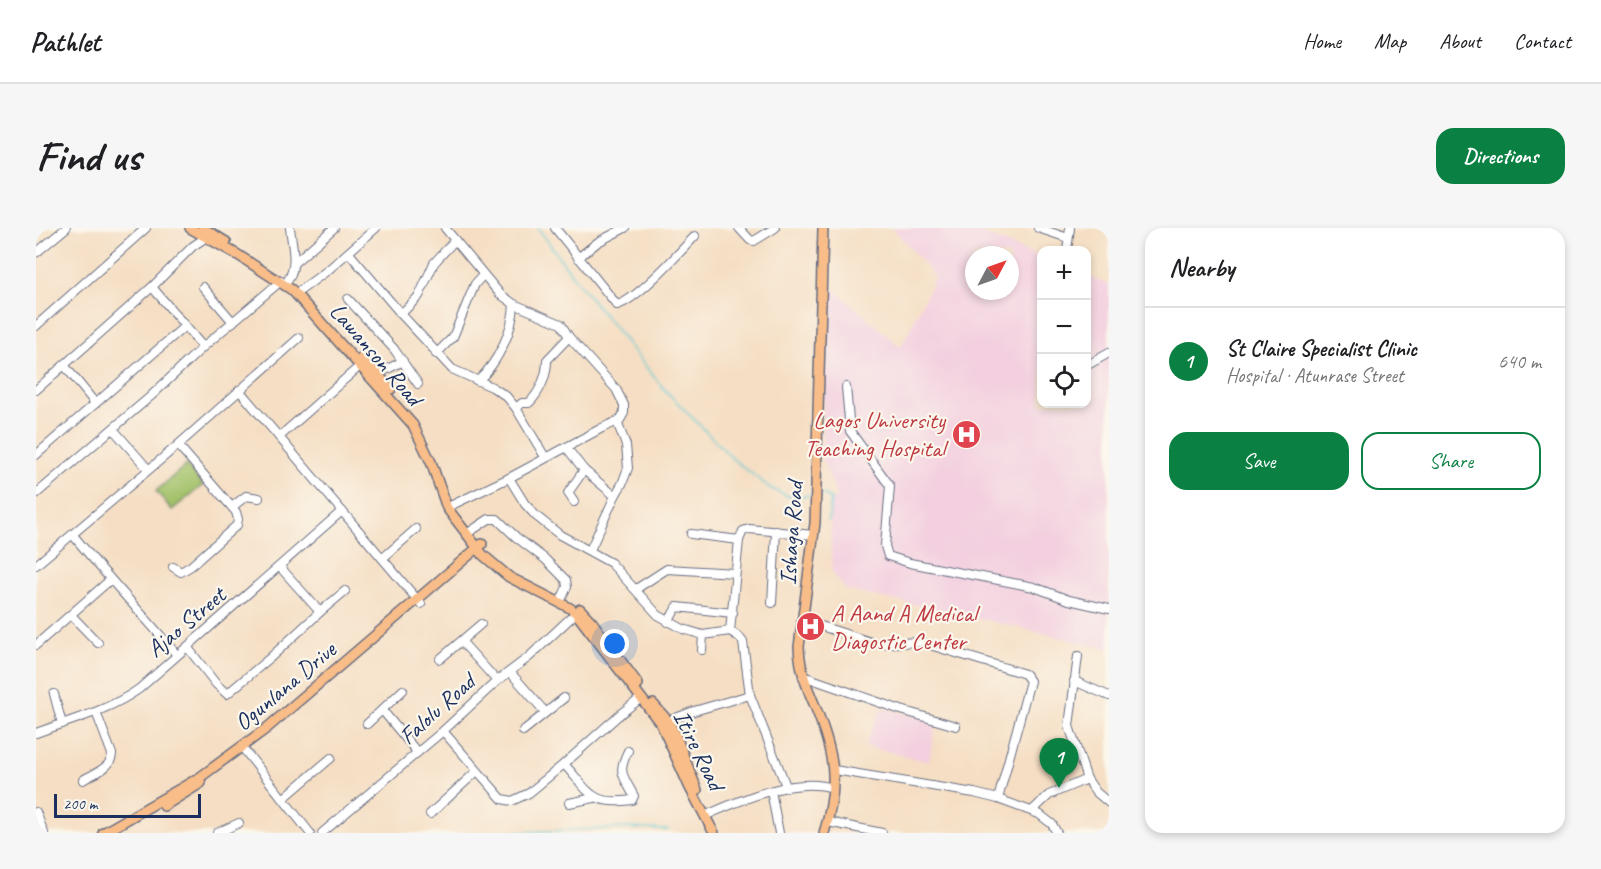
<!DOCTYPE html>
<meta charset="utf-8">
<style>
body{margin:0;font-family:Caveat,sans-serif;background:#f6f6f6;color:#202124}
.controls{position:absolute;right:18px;top:18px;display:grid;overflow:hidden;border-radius:12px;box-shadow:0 3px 9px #0003}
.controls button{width:54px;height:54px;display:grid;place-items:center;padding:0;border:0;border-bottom:2px solid #e0e0e0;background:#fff;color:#202124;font:30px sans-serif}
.compass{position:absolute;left:929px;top:18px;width:54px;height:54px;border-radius:50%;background:#fff;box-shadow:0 3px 9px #0003;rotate:49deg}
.scale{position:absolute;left:18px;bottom:15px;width:147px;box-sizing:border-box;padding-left:6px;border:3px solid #1b2f5e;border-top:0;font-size:16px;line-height:21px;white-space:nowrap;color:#1b2f5e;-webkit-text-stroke:4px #fbf7ec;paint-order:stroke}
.you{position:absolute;left:579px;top:416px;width:21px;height:21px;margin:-15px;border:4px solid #fff;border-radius:50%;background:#1a73e8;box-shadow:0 0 0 9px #1a73e833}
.badge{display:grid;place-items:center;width:39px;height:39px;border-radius:50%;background:#0b8043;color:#fff;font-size:20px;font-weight:700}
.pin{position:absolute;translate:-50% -50px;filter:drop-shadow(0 2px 3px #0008)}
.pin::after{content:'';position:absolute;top:32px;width:21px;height:18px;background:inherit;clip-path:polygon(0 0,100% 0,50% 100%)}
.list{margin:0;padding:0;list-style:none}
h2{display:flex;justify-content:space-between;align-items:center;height:78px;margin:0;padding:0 24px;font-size:26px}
h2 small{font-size:20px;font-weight:400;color:#757577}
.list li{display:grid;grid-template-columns:39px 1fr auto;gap:18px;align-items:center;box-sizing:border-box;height:108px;padding:0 24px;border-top:2px solid #e0e0e0}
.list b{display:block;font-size:22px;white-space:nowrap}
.list p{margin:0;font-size:20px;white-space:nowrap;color:#757577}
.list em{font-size:20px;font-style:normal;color:#757577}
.actions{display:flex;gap:12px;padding:18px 24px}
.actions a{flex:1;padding:14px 0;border:2px solid #0b8043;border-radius:18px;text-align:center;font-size:21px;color:#0b8043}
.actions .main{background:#0b8043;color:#fff}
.icon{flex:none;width:33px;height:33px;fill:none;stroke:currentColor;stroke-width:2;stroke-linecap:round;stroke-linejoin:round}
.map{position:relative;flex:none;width:1073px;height:605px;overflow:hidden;border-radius:18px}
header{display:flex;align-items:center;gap:36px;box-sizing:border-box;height:84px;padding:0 30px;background:#fff;border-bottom:2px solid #e0e0e0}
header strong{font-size:28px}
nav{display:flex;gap:33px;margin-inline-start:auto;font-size:21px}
.intro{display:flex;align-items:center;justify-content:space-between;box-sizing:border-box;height:144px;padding:0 36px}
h1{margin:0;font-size:42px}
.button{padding:15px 27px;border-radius:18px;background:#0b8043;color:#fff;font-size:21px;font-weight:700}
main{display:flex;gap:36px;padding:0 36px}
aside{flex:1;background:#fff;border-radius:18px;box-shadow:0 3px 9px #0003}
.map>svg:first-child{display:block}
.built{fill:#f3cfdf;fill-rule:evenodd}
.green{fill:#a3c169;stroke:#5f7864;stroke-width:1.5}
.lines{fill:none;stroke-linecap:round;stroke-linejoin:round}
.stream{stroke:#5dc9d5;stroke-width:1.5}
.minor-casing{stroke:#676c81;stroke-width:10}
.major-casing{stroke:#676c81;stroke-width:12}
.minor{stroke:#fff;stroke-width:8}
.major{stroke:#f8bd88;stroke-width:9}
.labels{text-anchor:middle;stroke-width:4.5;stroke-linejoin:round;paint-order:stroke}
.street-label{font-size:24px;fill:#1b2f5e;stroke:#fbf7ec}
.health-label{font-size:24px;fill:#be3a42;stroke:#fbf7ec;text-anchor:end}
</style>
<header>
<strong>Pathlet</strong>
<nav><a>Home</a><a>Map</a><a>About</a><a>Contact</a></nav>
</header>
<div class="intro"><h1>Find us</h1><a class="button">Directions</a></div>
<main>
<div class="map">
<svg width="1073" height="605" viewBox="0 0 1073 605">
<rect width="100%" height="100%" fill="#fbf7ec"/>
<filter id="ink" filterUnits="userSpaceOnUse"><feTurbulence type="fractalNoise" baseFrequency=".0167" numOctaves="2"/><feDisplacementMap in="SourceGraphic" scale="12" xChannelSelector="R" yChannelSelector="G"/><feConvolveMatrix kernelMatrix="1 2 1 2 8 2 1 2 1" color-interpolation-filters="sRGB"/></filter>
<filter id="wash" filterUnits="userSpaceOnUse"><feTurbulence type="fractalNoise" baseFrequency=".008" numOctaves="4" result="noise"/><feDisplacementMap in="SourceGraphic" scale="24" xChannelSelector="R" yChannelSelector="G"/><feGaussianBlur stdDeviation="1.35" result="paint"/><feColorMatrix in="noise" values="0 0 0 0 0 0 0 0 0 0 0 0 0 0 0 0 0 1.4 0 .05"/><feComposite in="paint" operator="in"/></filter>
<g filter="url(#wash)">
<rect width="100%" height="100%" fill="#f5dec3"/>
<g class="built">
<path d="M857 0H932L1005 29V176H1050L1051 48 1073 57V421L967 396 810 362 796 344 794 282 795 272 801 268 786 230 790 55 865 119 899 49ZM938 27H974V63H938Z"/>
<polygon points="845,480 900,492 893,534 829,518"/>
</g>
<polygon class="green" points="150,237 167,257 136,282 120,263"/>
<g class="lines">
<g class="stream">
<polyline points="502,0 536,47 628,161 698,232 734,260 754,269 776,267"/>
<polyline points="783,267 790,267 795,272 792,293"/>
<polyline points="457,605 591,600 632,602"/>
</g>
</g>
</g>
<g filter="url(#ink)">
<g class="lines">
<defs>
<g id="minor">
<polyline points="409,0 464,66 478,76 525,96 533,109 580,161 588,177 588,185 584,192 566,200 473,250 416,277"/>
<path d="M519 0 581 77C600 73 644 24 659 8"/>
<polyline points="703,0 714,12 718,13 739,0"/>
<polyline points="1002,0 1032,10"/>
<polyline points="1031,22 1034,0"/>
<polyline points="0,25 30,0"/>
<polyline points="313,25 365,86 416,141 456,159 470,168 480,180 509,229"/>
<polyline points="542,30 562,14 589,0"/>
<polyline points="258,35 298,0"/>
<path d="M252 52C262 37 256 17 254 0"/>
<polyline points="116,59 167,119"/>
<polyline points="167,59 197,94"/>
<polyline points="265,62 292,42 340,0"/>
<polyline points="312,71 358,121 382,156"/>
<polyline points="365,86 383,68 398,35 419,12"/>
<polyline points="0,98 110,0"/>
<polyline points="400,126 417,109 439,56 447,47"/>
<polyline points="28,137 59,175"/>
<polyline points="1050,138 1073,125"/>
<polyline points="342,146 367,133"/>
<path d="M442 153C462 134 477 103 478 76"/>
<polyline points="810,159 814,203 854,258 849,318 852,328 874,335 998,359 1033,372 1073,381"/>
<polyline points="0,162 116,59 157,18 169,10"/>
<polyline points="203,162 385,376"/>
<path d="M480 180 486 175H493C504 164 511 148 511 132L533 109"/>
<polyline points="77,201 112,241"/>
<polyline points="243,209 325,137"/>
<polyline points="530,219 548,242 579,268"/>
<polyline points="0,227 149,98"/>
<polyline points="473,250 489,276 500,288 524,307 575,335 622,387 647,401 667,407 694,403"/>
<polyline points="0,266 115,168 167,119 245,53"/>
<polyline points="538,274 532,265 548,242"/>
<polyline points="196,279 210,268 223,270"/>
<polyline points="435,303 453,291 461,291 480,309 509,331 530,352 531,359 526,370"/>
<polyline points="655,306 703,312"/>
<path d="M37 307C70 348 107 386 141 427"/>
<polyline points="554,322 579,268 586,256 592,240 590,217 581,194"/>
<polyline points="347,330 380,301"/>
<polyline points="0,337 142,217 263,110"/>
<polyline points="137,339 145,344 155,338 201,297 202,291 200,284 142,217"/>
<polyline points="244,339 284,384 309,363"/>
<polyline points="600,361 631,341 699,345"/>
<polyline points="736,375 740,303"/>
<polyline points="35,387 62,415"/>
<polyline points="766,392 841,416 884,414 989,446 994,453 962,571"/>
<polyline points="632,394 641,379 697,385"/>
<polyline points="426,414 461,453"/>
<polyline points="0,417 74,352"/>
<polyline points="152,420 180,456 191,466 235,429 284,384"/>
<polyline points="666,422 667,407"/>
<polyline points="1042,428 1033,498 1051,551 1060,564 1073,575"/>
<polyline points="404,431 445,396"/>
<polyline points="474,444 509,484"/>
<polyline points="767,448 865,482 920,498"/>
<polyline points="1038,453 1073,468"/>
<polyline points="18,466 26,496"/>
<polyline points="347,483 381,524"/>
<polyline points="632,493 658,483 714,467"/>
<polyline points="331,496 367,462"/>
<polyline points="407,503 466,571 476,573 493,565 528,536 583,487 605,470"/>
<polyline points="487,503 528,470"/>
<path d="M0 505C35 492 72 483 103 461L306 283"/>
<polyline points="206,519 274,605"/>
<path d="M528 536C554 564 554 578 596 572L598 568C587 547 581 545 592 523"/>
<polyline points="798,542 938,565 962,571 1003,586 1016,596 1021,605"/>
<path d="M47 552C58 545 75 541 76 526L60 484"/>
<polyline points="750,558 714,467 707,414 703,409 694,403 703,312 707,303 713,301 778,307"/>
<polyline points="735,563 743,605"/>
<polyline points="248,570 295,530"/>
<polyline points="533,575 558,570"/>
<polyline points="997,582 1013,567 1051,551"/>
<polyline points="0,584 8,605"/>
<polyline points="394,586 440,544"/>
<path d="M673 586C707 571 760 548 797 560"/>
<polyline points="792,594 846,605"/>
<polyline points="181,605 203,595"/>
<polyline points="286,605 407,503 461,453 493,429 543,382"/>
</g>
<g id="major">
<polyline points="154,0 202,27 256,62 377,197 395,234 411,280 447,327 473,349 534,380 540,385 625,496 654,560 678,605"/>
<polyline points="167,0 190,14"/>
<path d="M787 0 779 295 763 419C764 442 770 457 779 478 798 525 804 555 788 605"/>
<polyline points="326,129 355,161"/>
<polyline points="544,381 556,394 602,456"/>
<polyline points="617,476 632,493 639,506 661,562"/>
<polyline points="128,578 165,555"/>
<polyline points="67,605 163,550 231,500 446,316"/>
</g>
</defs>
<use href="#minor" class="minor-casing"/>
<use href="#major" class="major-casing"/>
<use href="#minor" class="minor"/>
<use href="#major" class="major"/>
</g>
</g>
<defs>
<symbol id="hospital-disc" viewBox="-11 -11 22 22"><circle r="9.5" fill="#e0444e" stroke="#fbf7ec"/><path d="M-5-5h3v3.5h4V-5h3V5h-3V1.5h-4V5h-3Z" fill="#fff"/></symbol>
</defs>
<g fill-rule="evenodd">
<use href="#hospital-disc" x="914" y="190" width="33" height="33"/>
<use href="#hospital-disc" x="758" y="382" width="33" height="33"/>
</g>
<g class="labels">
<g class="street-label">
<text transform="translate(340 126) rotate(49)" y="8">Lawanson Road</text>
<text transform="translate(755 305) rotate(-86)" y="8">Ishaga Road</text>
<text transform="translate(150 394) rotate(-40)" y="8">Ajao Street</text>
<text transform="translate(249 458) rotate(-40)" y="8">Ogunlana Drive</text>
<text transform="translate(401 481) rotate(-42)" y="8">Falolu Road</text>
<text transform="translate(663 522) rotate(64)" y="8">Itire Road</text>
</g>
<g class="health-label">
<text x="909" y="200">Lagos University<tspan x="909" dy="28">Teaching Hospital</tspan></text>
<text x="795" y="393" text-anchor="start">A Aand A Medical<tspan x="795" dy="28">Diagostic Center</tspan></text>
</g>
</g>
</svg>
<div class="controls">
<button>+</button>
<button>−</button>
<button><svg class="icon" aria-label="locate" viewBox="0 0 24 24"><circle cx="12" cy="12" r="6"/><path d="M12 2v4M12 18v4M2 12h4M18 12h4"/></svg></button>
</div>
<svg class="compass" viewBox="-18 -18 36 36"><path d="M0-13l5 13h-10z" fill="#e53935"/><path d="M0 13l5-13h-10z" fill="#757577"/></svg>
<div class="scale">200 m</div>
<div class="you"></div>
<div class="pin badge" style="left:1023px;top:560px">1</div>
</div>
<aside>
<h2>Nearby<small></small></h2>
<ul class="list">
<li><span class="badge">1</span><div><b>St Claire Specialist Clinic</b><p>Hospital · Atunrase Street</p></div><em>640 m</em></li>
</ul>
<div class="actions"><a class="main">Save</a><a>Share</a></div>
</aside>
</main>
